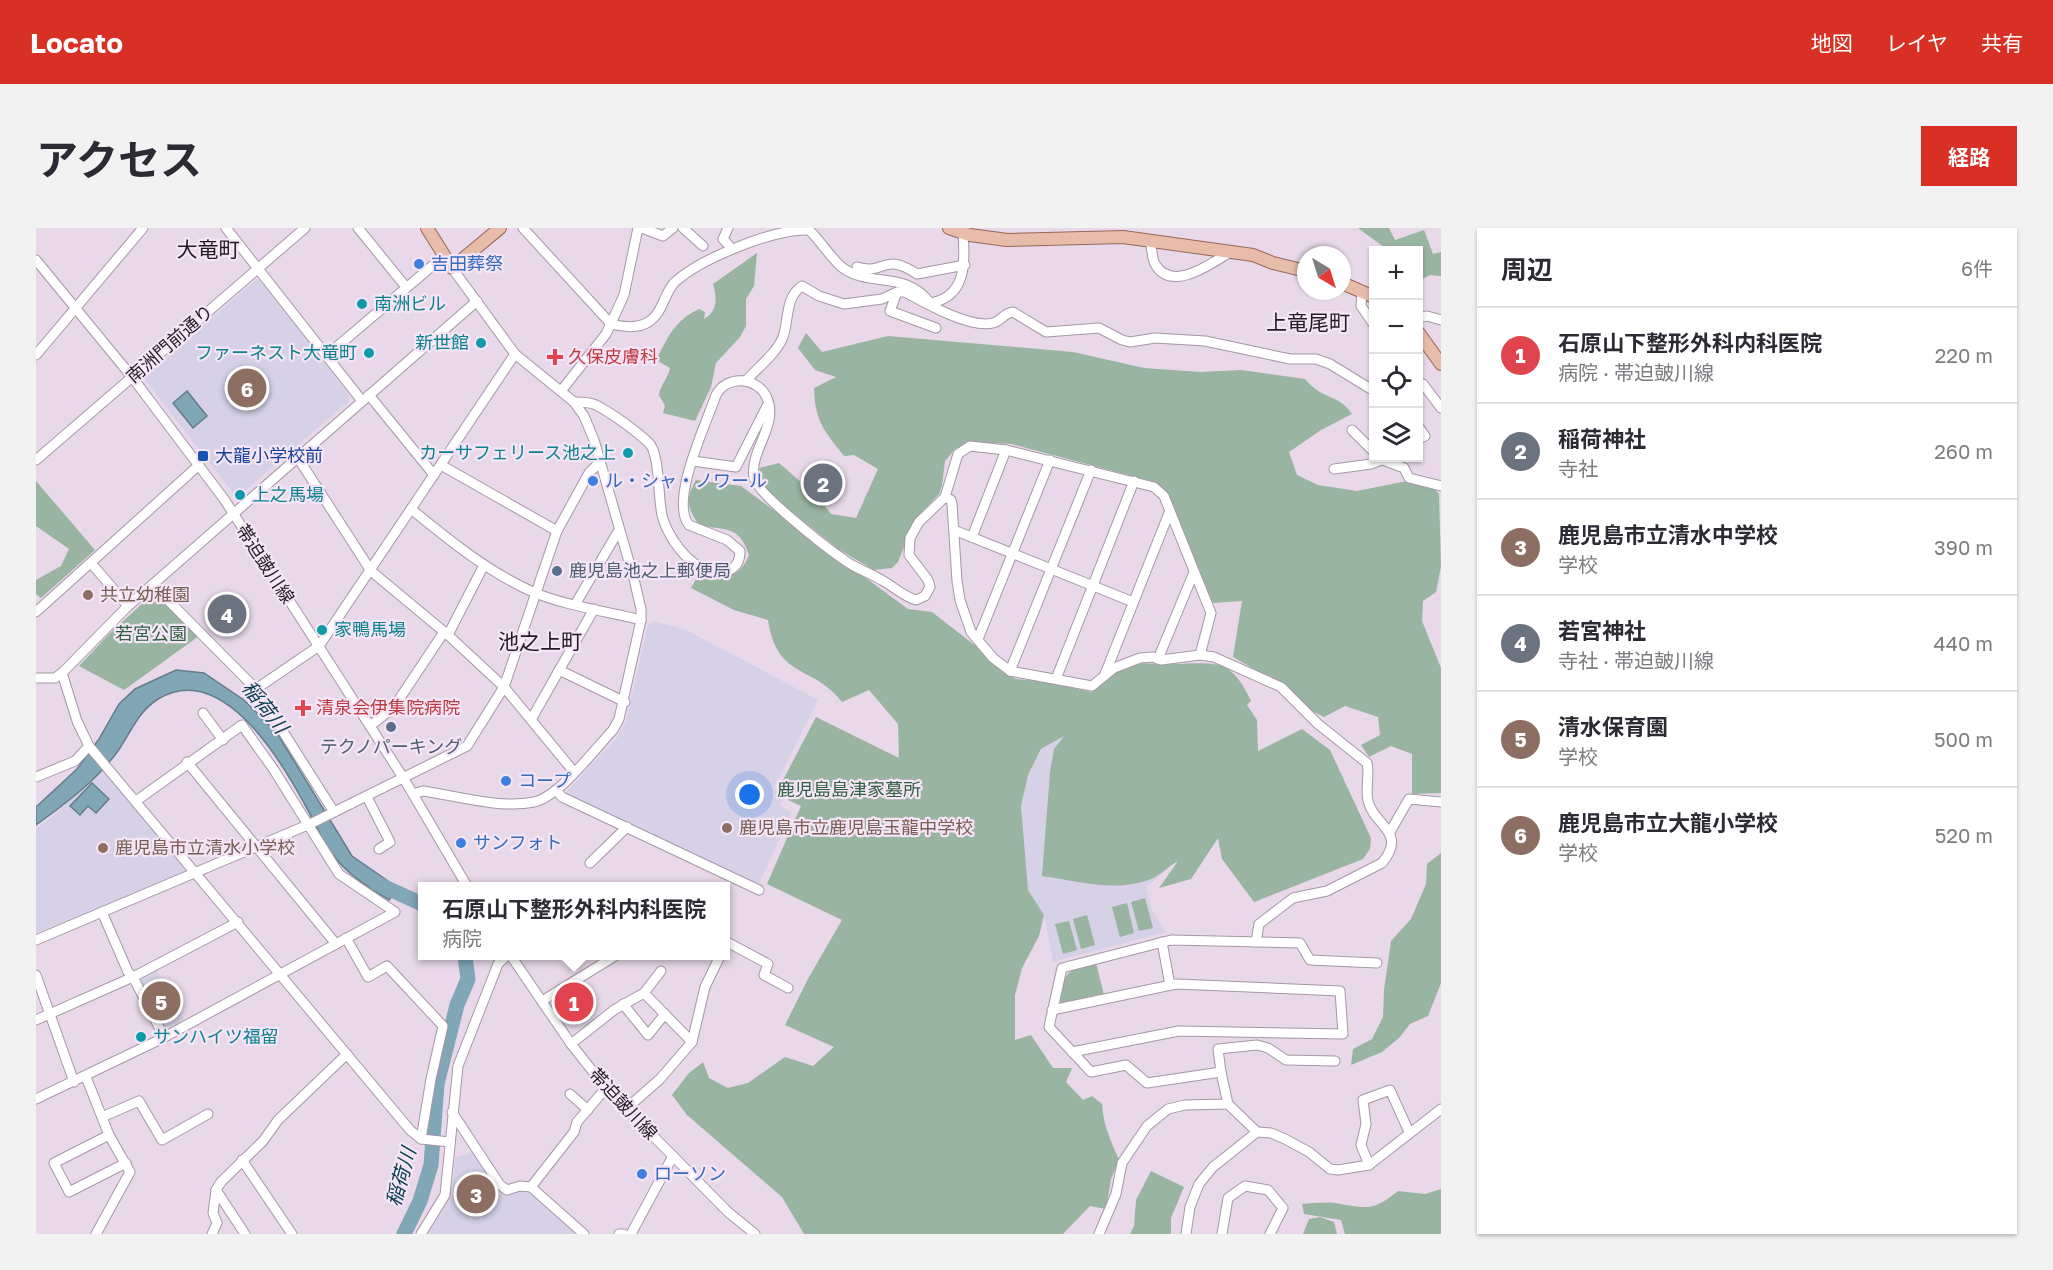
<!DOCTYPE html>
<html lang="ja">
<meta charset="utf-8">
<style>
body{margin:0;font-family:"Golos Text","Noto Sans JP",sans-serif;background:#f2f2f3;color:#2b2b33}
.controls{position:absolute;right:18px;top:18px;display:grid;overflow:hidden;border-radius:0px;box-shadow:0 2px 4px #0004}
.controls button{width:54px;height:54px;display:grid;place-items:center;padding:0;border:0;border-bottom:2px solid #e1e1e2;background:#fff;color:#2b2b33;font:30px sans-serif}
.compass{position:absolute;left:1261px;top:18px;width:54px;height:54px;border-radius:50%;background:#fff;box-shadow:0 2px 4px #0004;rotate:142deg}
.you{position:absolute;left:714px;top:567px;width:21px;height:21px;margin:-15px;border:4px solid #fff;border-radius:50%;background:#1a73e8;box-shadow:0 0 0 9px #1a73e833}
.badge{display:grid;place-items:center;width:39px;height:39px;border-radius:50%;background:#d93025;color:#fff;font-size:20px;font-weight:700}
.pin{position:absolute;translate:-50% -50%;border:3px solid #fff;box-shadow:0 2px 6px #0006}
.popup{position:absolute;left:382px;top:654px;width:312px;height:78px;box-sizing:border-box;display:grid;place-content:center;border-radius:0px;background:#fff;filter:drop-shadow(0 2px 4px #0005);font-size:20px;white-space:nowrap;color:#7c7c81}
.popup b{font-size:22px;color:#2b2b33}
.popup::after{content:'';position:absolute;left:50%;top:100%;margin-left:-12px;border:12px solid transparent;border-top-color:#fff}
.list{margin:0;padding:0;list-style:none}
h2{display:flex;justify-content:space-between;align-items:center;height:78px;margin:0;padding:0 24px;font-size:26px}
h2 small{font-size:20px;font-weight:400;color:#7c7c81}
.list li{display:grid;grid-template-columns:39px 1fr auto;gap:18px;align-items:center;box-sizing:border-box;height:96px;padding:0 24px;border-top:2px solid #e1e1e2}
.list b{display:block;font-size:22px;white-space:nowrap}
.list p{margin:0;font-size:20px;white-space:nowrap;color:#7c7c81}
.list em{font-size:20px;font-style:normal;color:#7c7c81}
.icon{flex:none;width:33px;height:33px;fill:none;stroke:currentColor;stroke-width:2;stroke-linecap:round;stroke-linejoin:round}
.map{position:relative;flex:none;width:1405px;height:1006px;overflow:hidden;border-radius:0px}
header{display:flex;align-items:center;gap:36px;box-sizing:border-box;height:84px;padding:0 30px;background:#d93025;color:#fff}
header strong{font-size:28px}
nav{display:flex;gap:33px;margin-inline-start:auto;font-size:21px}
.intro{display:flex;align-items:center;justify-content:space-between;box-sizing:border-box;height:144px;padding:0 36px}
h1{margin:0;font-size:42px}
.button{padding:15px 27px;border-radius:0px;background:#d93025;color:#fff;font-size:21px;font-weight:700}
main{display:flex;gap:36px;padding:0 36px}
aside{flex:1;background:#fff;border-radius:0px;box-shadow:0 2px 4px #0004}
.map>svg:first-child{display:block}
.education{fill:#d6d1e6}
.green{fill:#99b4a1}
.water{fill:#81a6b6;stroke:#647d8a;stroke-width:1.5}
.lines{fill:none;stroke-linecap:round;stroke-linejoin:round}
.river{stroke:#81a6b6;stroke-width:15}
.minor-casing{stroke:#a697a7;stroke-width:11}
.major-casing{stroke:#986757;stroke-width:14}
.minor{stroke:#fff;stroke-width:9}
.major{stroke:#e8bcab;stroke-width:12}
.shop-dot{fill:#3f7fe0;stroke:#f5e5f6;stroke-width:2}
.culture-dot{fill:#0f9aa8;stroke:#f5e5f6;stroke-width:2}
.health-dot{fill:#e0444e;stroke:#f5e5f6;stroke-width:2}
.transit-dot{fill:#1a4fb4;stroke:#f5e5f6;stroke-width:2}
.service-dot{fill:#5c6f8a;stroke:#f5e5f6;stroke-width:2}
.education-dot{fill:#8d6e63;stroke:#f5e5f6;stroke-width:2}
.labels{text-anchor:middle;stroke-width:4.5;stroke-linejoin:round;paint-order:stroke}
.shop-label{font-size:18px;fill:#366cbe;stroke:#f5e5f6;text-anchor:start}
.culture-label{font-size:18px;fill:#0d838f;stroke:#f5e5f6;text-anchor:start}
.street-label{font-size:18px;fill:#221c23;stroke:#f5e5f6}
.health-label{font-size:18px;fill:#be3a42;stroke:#f5e5f6;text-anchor:start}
.transit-label{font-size:18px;fill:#164399;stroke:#f5e5f6;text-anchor:start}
.service-label{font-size:18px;fill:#4e5e75;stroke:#f5e5f6;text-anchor:start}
.education-label{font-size:18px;fill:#785e54;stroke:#f5e5f6;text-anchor:start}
.park-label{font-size:18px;fill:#2e6141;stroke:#f5e5f6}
.water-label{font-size:20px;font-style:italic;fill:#0b4253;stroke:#f5e5f6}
.quarter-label{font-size:21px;fill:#221c23;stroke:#f5e5f6}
</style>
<header>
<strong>Locato</strong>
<nav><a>地図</a><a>レイヤ</a><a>共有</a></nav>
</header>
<div class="intro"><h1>アクセス</h1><a class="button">経路</a></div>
<main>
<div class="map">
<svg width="1405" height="1006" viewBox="0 0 1405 1006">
<rect width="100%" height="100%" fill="#e8d8e9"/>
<g class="education">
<polygon points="221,51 225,52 312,166 313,173 205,266 198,266 110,153 110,148"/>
<polygon points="617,393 650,402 782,472 738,560 750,567 744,578 756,584 722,658 530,568 531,563 580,511 590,494 612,397"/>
<polygon points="1030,506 1144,631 1110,659 1116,683 1130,704 1017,734 1008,687 992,663 985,578 992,547 1006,521"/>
<polygon points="68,542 150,639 149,644 0,705 0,601 22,584"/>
<polygon points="120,741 148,792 130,802 126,800 102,754 104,750"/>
<polygon points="437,924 466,967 487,961 494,963 541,1006 392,1006 416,967 419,930"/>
</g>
<g class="green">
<polygon points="1322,0 1353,0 1359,12 1388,2 1397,26 1405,24 1405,48 1394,47 1383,53 1382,22 1352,22"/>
<path d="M721 25 718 58 710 71V98L704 109 680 135 675 159 659 193 627 185 629 178 623 167C625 156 632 150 634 140L620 132C632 109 639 92 663 81L669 84 668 91C682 83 681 70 677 56Z"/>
<path d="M770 105 786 124 852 108 1037 124 1108 140 1164 144 1205 142 1269 151C1287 173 1302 165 1316 186L1285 202 1253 224 1261 247 1282 257 1321 263 1371 253 1395 256 1403 266 1405 338 1400 364 1387 373 1386 393 1405 440V565L1376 566V526L1355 518 1333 529 1325 517 1344 507 1342 489 1309 478 1288 489 1274 482 1251 460 1197 429 1206 373 1177 375 1153 324 1130 265 1115 253 975 216 934 214 919 221 909 233 906 257 903 266 879 291 862 334 856 340 838 342 802 321 730 263 723 240 743 235 781 268 795 286 820 290 842 241 818 227 808 228C788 202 779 194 778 160L800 149 779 142 762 120Z"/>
<path d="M660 252 705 258 872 381 896 384 941 419 968 445 980 451 1011 454 1055 464C1067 455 1077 441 1092 437 1107 433 1124 437 1139 436 1181 435 1195 430 1215 473L1211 477 1221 492 1222 523 1266 501 1294 522 1335 610 1334 621 1327 631 1218 674 1186 631 1182 610 1155 651 1123 660 1142 633C1133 638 1124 647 1115 651 1080 665 1042 653 1006 648L1014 544 1018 521 1028 508 1005 521 992 547 985 578 992 662 1008 687 1003 708 986 740 979 767V812L995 807 1017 840H1036L1030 854 1047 872 1056 868 1066 876C1067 897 1075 913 1083 932L1075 951 1070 981 1054 978 1027 1006H768L746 969 651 887 636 867 652 846 667 834 673 850 692 860 712 855 749 829 777 838 798 819 749 797 773 749 806 692 731 656 765 578 752 572 756 562 745 556 780 489 863 530 862 496 833 462 806 474C777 436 741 452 732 392L698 382 655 360 663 346C687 351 703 352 713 327 703 297 691 303 663 297 651 280 649 271 660 252Z"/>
<polygon points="0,253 59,322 5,370 0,366 0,352 25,338 33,321 0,298"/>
<polygon points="119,364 163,408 88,462 43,438 73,406"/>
<polygon points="1405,625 1405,755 1392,788 1374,796 1363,810 1346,824 1315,837 1317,821 1336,811 1347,789 1348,762 1355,713 1375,691 1390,656 1391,636"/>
<polygon points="1109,670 1117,700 1103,703 1095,674"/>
<polygon points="1091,675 1098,705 1084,709 1076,679"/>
<polygon points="1051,687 1059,717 1045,721 1037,691"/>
<polygon points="1033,693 1041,722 1027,726 1019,696"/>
<path d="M1060 735 1068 767 1027 777 1023 771C1029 742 1032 742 1060 735Z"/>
<polygon points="1115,943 1148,959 1135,990 1135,1006 1094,1006 1098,998 1100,972"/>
<path d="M1405 961V1006H1309L1305 992 1268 986 1266 976C1278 975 1293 973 1305 976 1333 981 1338 982 1362 963L1389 966Z"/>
<polygon points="1284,989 1298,994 1301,1006 1267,1006 1273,991"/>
</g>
<g class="water">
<polygon points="151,163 171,188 157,200 137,175"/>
<path d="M140 442 168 445 208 472 241 505 316 628 362 660 353 672C332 659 312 647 297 627 285 612 278 592 268 575 243 529 185 433 122 471 102 484 96 502 84 520 63 551 29 576 0 597V579L41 541 63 511 83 476 99 461Z"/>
<polygon points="56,555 73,571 60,585 52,578 44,587 34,578"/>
</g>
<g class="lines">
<g class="river">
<polyline points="340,655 386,676"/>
<polyline points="368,1006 384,973 395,937 401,856 421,777 432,751 429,728"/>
</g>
<defs>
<g id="minor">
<polyline points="190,0 326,173"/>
<polyline points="322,0 370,59"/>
<path d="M487 0 575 96C587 99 603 101 614 93 627 84 628 65 639 54 664 31 739 0 773 2 784 12 796 32 807 40 835 60 870 42 894 75 931 69 929 34 927 4"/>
<polyline points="606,0 627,8 637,0"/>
<polyline points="647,0 667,18"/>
<polyline points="692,0 687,11 696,21"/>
<path d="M1114 13C1116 20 1116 31 1119 36 1136 66 1177 34 1196 23"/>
<polyline points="0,32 96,149 188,271 368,551 431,658"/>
<path d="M821 39C849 48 847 23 881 46L929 37"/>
<polyline points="1326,63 1325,78 1338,97"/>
<polyline points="861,64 854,83 900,100"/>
<polyline points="1382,90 1391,88 1405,92"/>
<polyline points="0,127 107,0"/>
<polyline points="290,128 409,27"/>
<path d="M710 153C721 140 741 125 747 109 753 92 749 69 766 58L783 68 808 76 846 71 861 64H869C889 75 935 101 957 95 965 93 968 85 977 84L1010 104 1063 100 1086 112 1094 114 1119 110 1169 113 1254 131H1280L1294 136 1338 163"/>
<polyline points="1387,156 1405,180"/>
<polyline points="525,163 570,106 588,67 602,0"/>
<polyline points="333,167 398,247"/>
<path d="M538 174C545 174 554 174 560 177 577 186 599 202 613 215 624 226 622 271 626 287 632 313 664 355 694 342 702 338 704 331 704 323L691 312 653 297C633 273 671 194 680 167 691 146 722 149 731 170 743 197 713 223 718 250 722 267 798 326 816 337 827 343 838 347 849 354 859 360 869 369 880 372L889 368 894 359 892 352 873 327 874 310 883 294 909 269 922 226 934 218 970 222 1118 259 1128 268 1175 385 1164 427"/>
<polyline points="1382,198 1389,208 1382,211"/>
<polyline points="1316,202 1338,224"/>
<polyline points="262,230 335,343 412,407 468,459 538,544"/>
<polyline points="1342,230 1368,240 1373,250 1405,258"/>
<polyline points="0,232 269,0"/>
<polyline points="657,233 700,239 731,178"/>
<polyline points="405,237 521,303"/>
<polyline points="1298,241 1335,236 1348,231"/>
<path d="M909 269 915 272 916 276 921 353 924 372 935 404 957 430 974 443 1056 458 1078 440 1104 430 1117 429 1125 432 1164 427 1178 429 1245 459 1282 496 1331 535C1334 547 1329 561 1332 573 1338 598 1372 604 1346 635L1291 663 1257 670 1223 696 1220 714"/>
<path d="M375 281C413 312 452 344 497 364 527 377 573 384 605 392"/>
<polyline points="918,302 1097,374"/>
<polyline points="936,309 970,222"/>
<polyline points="55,335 92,378"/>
<polyline points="117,357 220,461 298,584"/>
<polyline points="540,375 583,302"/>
<polyline points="0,384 163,237"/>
<polyline points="412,407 448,337"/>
<polyline points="942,411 1014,232"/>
<polyline points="1122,431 1158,344"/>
<polyline points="523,442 589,474"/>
<polyline points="974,443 1055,242"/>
<polyline points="26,445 41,493 53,518 374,902 385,911 414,914"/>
<polyline points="1069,446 1133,285"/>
<polyline points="0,450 19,450 26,445 92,378 441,73"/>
<polyline points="1020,451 1098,253"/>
<polyline points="220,461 283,418 479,126"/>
<polyline points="167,485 187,512"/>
<polyline points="496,490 558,381"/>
<polyline points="334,498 358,479 408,404"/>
<polyline points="151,534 300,716"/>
<polyline points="0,549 39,533 53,518"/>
<polyline points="520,562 526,569 723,662"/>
<path d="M377 566 387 563C421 568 464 581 498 574 524 568 558 522 577 502L583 491 605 392V381L598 351 558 212 548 188 538 174 479 126 416 40"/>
<polyline points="331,569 354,614 343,621"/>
<polyline points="1354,604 1373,571 1405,574"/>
<polyline points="554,635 591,599"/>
<polyline points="66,684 92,744 97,749 128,809"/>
<polyline points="310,710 332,749 351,738 407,798 395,851 385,911"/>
<polyline points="0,712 274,596 431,518 468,459 521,303 553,245 564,234"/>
<polyline points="691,714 732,736 728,747 752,760"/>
<polyline points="1126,714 1134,757"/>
<polyline points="475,728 535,816 570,860 692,984 719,1006"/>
<polyline points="0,747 38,854"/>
<polyline points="608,765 625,743"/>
<polyline points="506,773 579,728"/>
<polyline points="587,776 612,807 629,786"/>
<polyline points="1016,782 1140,756 1304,763 1307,806 1143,803 1036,824"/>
<polyline points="0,792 97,749 202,694"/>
<polyline points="535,816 578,782 608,765 656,814"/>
<polyline points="1185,844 1182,821 1221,817 1232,820 1250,832 1299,833"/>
<polyline points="50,849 73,907 94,944 60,1006"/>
<polyline points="534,866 552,882"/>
<polyline points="0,871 123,812 359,684 303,646 238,542 206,497 100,573"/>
<polyline points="591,880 624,851 656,814 669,759 684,728"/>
<polyline points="416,884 464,957 471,962 484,958 495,959 548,1006"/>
<polyline points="66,889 103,873 126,912 172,886"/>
<polyline points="1221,904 1192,876 1185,844 1111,855 1090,837 1055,844 1013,799 1026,740 1135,712 1264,715 1274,732 1341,735"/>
<polyline points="73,907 18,935 33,964 90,935"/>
<polyline points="206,932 256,1006"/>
<polyline points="1333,937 1325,917 1330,896 1327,872 1354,862 1373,904"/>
<polyline points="495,959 538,904 541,894 570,860"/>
<polyline points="180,962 209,1006"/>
<polyline points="176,1006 181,995 177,985 180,962 185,954 227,913 242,892 311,826"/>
<polyline points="385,1006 409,967 422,838 462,736 470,728"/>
<polyline points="583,1006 588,1006"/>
<polyline points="595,1006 637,928"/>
<polyline points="1063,1006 1080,966 1086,935 1111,898 1132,881 1149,877 1192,876"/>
<polyline points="1150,1006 1154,979 1163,956 1177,939 1221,904 1235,905 1249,911 1273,924 1294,941 1302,942 1333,937 1405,881"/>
<polyline points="1186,1006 1192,970 1209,958 1232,962 1247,980 1234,1006"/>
</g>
<g id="major">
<polyline points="391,0 416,40 464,0"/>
<polyline points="913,0 934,7 971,12 1087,9 1217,27 1237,35 1270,43"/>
<polyline points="1306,55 1338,69"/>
<polyline points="1382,104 1405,136"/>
</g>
</defs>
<use href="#minor" class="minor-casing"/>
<use href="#major" class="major-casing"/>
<use href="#minor" class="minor"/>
<use href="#major" class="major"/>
</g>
<g class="shop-dot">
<circle cx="383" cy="36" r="6"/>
<circle cx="557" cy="253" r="6"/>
<circle cx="470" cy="553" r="6"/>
<circle cx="425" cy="615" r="6"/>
<circle cx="606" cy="946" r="6"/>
</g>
<g class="culture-dot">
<circle cx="326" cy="76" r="6"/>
<circle cx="445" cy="115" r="6"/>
<circle cx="333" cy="125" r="6"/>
<circle cx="592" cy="225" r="6"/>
<circle cx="204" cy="267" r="6"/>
<circle cx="286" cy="402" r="6"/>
<circle cx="105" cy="809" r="6"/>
</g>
<g class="health-dot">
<path d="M516 120h6v6h6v6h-6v6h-6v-6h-6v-6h6z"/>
<path d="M264 471h6v6h6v6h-6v6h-6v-6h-6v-6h6z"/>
</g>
<rect class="transit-dot" x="161" y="222" width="12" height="12" rx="3"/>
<g class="service-dot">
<circle cx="521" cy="343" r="6"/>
<circle cx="355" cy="499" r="6"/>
</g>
<g class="education-dot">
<circle cx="52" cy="367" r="6"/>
<circle cx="691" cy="600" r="6"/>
<circle cx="67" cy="620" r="6"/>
</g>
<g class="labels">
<g class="shop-label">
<text x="395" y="42">吉田葬祭</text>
<text x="569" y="259">ル・シャ・ノワール</text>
<text x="482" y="559">コープ</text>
<text x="437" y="621">サンフォト</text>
<text x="618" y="952">ローソン</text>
</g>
<g class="culture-label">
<text x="338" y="82">南洲ビル</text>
<text x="433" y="121" text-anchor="end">新世館</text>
<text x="321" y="131" text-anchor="end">ファーネスト大竜町</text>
<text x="580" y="231" text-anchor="end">カーサフェリース池之上</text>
<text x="216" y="273">上之馬場</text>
<text x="298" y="408">家鴨馬場</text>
<text x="117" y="815">サンハイツ福留</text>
</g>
<g class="street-label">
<text transform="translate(134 116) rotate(-41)" y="6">南洲門前通り</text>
<text transform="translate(229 336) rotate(57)" y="6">帯迫皷川線</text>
<text transform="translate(587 876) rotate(47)" y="6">帯迫皷川線</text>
</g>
<g class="health-label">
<text x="532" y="135">久保皮膚科</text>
<text x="280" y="486">清泉会伊集院病院</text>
</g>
<g class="transit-label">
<text x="179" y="234">大龍小学校前</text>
</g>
<g class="service-label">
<text x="533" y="349">鹿児島池之上郵便局</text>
<text x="355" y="525" text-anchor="middle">テクノパーキング</text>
</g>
<g class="education-label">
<text x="64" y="373">共立幼稚園</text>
<text x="703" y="606">鹿児島市立鹿児島玉龍中学校</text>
<text x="79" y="626">鹿児島市立清水小学校</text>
</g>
<g class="park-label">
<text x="115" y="412">若宮公園</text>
<text x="813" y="568">鹿児島島津家墓所</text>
</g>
<g class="water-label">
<text transform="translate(229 479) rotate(52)" y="7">稲荷川</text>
<text transform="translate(365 949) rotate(-74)" y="7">稲荷川</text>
</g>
<g class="quarter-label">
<text x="172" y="29">大竜町</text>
<text x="1272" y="102">上竜尾町</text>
<text x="504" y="421">池之上町</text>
</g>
</g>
</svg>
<div class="controls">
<button>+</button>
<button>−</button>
<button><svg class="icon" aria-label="locate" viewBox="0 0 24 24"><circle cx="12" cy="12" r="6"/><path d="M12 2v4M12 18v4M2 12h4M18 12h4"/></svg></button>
<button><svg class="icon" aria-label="layers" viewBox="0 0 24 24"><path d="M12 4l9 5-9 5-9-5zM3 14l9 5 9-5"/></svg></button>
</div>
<svg class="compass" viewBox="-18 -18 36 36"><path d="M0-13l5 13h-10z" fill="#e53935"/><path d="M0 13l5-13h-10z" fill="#7c7c81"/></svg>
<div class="you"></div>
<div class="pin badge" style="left:538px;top:774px;background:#e0444e">1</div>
<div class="popup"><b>石原山下整形外科内科医院</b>病院</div>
<div class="pin badge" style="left:787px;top:255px;background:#6b7280">2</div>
<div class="pin badge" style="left:440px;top:966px;background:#8d6e63">3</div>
<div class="pin badge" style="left:191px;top:386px;background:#6b7280">4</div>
<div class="pin badge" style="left:125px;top:773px;background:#8d6e63">5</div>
<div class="pin badge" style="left:211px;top:160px;background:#8d6e63">6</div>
</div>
<aside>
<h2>周辺<small>6件</small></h2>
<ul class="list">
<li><span class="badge" style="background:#e0444e">1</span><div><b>石原山下整形外科内科医院</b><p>病院 · 帯迫皷川線</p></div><em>220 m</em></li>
<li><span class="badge" style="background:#6b7280">2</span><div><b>稲荷神社</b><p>寺社</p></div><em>260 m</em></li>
<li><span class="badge" style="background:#8d6e63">3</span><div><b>鹿児島市立清水中学校</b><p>学校</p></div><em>390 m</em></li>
<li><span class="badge" style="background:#6b7280">4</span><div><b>若宮神社</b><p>寺社 · 帯迫皷川線</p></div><em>440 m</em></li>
<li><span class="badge" style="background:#8d6e63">5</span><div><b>清水保育園</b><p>学校</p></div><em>500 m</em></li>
<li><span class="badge" style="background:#8d6e63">6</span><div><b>鹿児島市立大龍小学校</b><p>学校</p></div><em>520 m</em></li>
</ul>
</aside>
</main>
